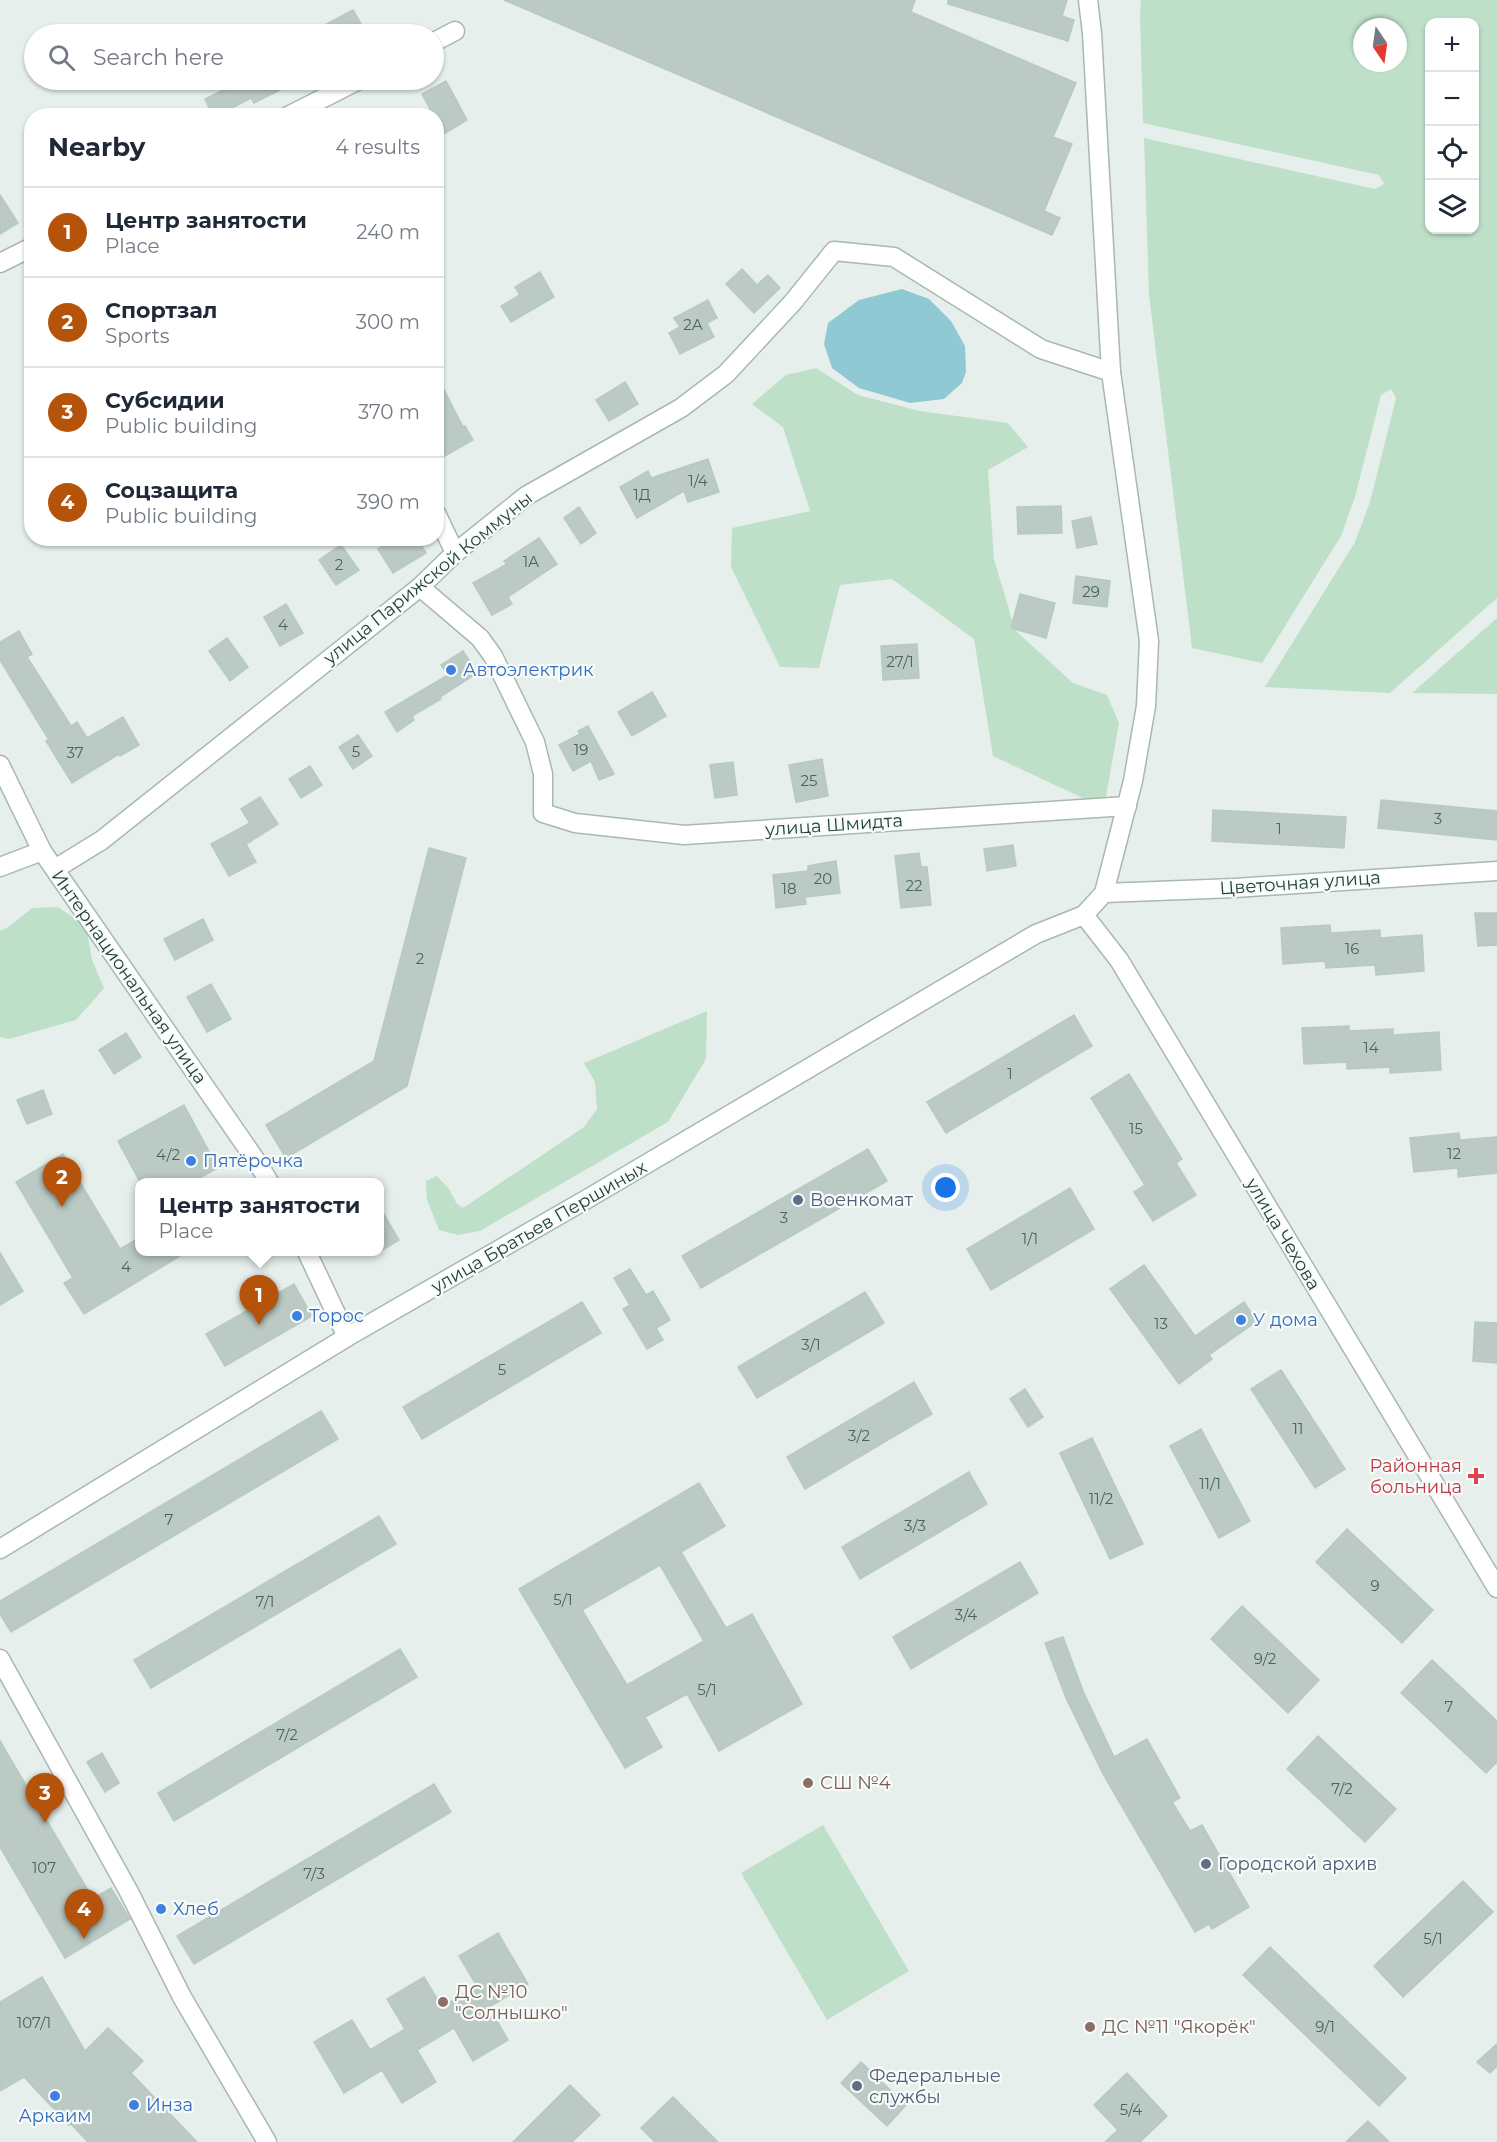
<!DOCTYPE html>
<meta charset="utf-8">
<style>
body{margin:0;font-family:Montserrat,sans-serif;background:#f6f6f7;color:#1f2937}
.controls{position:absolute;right:18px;top:18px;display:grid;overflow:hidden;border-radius:12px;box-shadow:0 2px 4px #0004}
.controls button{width:54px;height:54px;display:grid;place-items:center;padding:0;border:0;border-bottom:2px solid #e0e1e3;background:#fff;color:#1f2937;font:30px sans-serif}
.compass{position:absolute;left:1353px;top:18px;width:54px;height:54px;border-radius:50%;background:#fff;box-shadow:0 2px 4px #0004;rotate:167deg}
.you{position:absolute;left:946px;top:1188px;width:21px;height:21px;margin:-15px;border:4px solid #fff;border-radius:50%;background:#1a73e8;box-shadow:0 0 0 9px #1a73e833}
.badge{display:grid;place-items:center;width:39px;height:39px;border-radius:50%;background:#b45309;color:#fff;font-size:20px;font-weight:700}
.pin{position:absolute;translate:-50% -50px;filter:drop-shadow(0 2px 3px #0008)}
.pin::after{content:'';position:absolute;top:32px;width:21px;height:18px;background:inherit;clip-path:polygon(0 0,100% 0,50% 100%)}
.popup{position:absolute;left:135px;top:1178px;width:249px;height:78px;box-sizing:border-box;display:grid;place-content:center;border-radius:12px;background:#fff;filter:drop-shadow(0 2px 4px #0005);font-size:20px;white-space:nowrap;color:#747a83}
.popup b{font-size:22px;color:#1f2937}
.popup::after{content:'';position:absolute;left:50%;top:100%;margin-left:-12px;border:12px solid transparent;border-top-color:#fff}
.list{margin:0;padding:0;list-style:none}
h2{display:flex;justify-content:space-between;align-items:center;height:78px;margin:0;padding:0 24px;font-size:26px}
h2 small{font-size:20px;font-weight:400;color:#747a83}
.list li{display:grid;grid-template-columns:39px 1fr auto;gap:18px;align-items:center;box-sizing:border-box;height:90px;padding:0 24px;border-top:2px solid #e0e1e3}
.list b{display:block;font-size:22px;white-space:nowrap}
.list p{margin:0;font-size:20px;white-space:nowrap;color:#747a83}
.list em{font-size:20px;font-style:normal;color:#747a83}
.icon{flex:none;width:33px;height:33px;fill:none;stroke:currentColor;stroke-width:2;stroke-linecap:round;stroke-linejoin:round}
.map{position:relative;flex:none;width:1497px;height:2142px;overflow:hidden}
.search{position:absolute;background:#fff;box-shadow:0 2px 4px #0004;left:24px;top:24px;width:420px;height:66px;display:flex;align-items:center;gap:15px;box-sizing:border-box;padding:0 21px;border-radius:33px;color:#747a83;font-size:22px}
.panel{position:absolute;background:#fff;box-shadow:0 2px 4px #0004;left:24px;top:108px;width:420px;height:438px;border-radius:24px}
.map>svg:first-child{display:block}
.green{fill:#bfe0c8;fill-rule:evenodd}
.water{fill:#8ec9d4}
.building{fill:#bbcac4;stroke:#b8c9c2;stroke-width:1.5;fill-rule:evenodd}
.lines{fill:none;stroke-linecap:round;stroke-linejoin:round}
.minor-casing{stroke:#a8b8b2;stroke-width:21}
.tertiary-casing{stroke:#a8b8b2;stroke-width:21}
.minor{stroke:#fff;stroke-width:18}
.tertiary{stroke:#fff;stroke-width:18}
.shop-dot{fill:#3f7fe0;stroke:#f7fbf9;stroke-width:2}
.service-dot{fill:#5c6f8a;stroke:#f7fbf9;stroke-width:2}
.health-dot{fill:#e0444e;stroke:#f7fbf9;stroke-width:2}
.education-dot{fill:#8d6e63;stroke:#f7fbf9;stroke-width:2}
.labels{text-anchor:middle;stroke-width:4.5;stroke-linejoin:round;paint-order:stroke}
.number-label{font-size:15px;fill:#4a645c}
.street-label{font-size:18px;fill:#24423a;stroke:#f7fbf9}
.shop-label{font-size:18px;fill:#366cbe;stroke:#f7fbf9;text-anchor:start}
.service-label{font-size:18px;fill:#4e5e75;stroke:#f7fbf9;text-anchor:start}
.health-label{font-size:18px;fill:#be3a42;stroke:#f7fbf9;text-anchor:end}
.education-label{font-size:18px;fill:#785e54;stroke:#f7fbf9;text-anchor:start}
</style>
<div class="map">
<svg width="1497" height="2142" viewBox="0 0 1497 2142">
<rect width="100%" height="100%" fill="#e6efeb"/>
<g class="green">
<path d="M1141 0H1497V598L1390 693 1265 687 1355 542 1370 502 1396 398 1391 389 1381 395 1355 497 1341 536 1262 663 1192 648 1149 295 1144 138 1375 189 1384 184 1379 175 1143 123 1140 15ZM1474 22V230H1430V22ZM1362 27H1398V63H1362Z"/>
<polygon points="816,368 858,395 920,411 1008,423 1028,447 988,470 994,559 1015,630 1073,683 1107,695 1119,723 1104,808 993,756 974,639 892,579 840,585 819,668 780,667 731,567 732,528 810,511 783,427 752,404 786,375"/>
<polygon points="1497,618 1497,694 1412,693"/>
<polygon points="58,907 86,926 92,960 104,988 76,1020 9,1039 0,1037 0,931 10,926 32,908"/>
<polygon points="707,1011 706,1059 668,1122 480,1231 458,1235 439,1230 427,1200 426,1181 437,1176 449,1189 457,1204 463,1208 584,1127 597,1109 595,1082 584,1063"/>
<polygon points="823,1825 909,1971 827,2020 741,1873"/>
</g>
<polygon class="water" points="902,289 929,299 951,321 965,346 966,372 962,383 944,399 910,403 859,388 832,368 824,344 828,323 859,300"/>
<g class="building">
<polygon points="504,0 915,0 911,12 1076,83 1053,137 1072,144 1044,211 1060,218 1052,235"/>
<polygon points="948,0 1067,0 1062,16 1074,20 1068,41 948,4"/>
<polygon points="353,10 367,34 308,34"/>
<polygon points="243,80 300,80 254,103 251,98 217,116 213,116 205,99"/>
<polygon points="446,81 467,120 444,134 436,120 436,116 434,116 422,94"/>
<polygon points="0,195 18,223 0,234"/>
<polygon points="742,269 757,285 768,275 780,288 754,313 726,284"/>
<polygon points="540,272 554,297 511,322 501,306 520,295 515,287"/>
<polygon points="708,300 717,318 707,323 714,337 680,354 669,333 680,327 674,318"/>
<polygon points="436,374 463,427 465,426 473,440 436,461"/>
<polygon points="625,382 638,404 609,421 596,400"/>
<polygon points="708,459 719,492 688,502 684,491 637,518 620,487 648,471 651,478"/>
<polygon points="1061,506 1062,533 1018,534 1017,507"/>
<polygon points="579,507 596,533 581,544 564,518"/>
<polygon points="1091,517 1097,544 1077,548 1072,521"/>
<polygon points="395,538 417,538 426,553 393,573 378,549"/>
<polygon points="539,538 557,564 508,597 512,604 492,615 473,583 507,564 504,561"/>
<polygon points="341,545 359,570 336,585 319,560"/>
<polygon points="1076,576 1110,581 1107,607 1073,603"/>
<polygon points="1020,594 1055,603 1046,638 1011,628"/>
<polygon points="286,604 303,633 280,646 264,617"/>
<polygon points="19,631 32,654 27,657 71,726 77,722 87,738 123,717 139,745 120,756 119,754 72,783 46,741 49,740 0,660 0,642"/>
<polygon points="227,638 248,667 230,681 209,651"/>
<polygon points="917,644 919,678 883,680 881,646"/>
<polygon points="463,651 477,673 440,697 441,699 412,716 414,720 397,732 385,712 448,675 441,665"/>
<polygon points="652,692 666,716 632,736 618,712"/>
<polygon points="588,726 614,774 599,780 591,761 573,771 559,745 580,734 578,731"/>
<polygon points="358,735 372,756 353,769 339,747"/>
<polygon points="822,759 828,796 796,802 789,765"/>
<polygon points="733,762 737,795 715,798 710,765"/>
<polygon points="310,766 322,785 301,798 289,779"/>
<polygon points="260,797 278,824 246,844 256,862 229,876 211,844 250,823 241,809"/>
<polygon points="1381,800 1497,811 1497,840 1378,828"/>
<polygon points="1213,810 1346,817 1344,848 1212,841"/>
<polygon points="1013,845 1016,866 987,871 984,849"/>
<polygon points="429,848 466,858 407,1086 286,1158 266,1125 374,1061"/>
<polygon points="919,853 921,867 927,867 931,905 901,908 895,856"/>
<polygon points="836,861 840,893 805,897 806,904 776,908 773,875 808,871 808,866"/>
<polygon points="1475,913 1497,913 1497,945 1478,946"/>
<polygon points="203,919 213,940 175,960 164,939"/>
<polygon points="1330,925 1331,933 1380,930 1380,938 1422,935 1424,971 1376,975 1375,965 1326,968 1325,961 1283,964 1281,928"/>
<polygon points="211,984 231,1019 207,1032 187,997"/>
<polygon points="1074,1015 1092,1046 946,1133 927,1102"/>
<polygon points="1349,1026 1349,1031 1393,1029 1393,1035 1439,1032 1441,1070 1390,1073 1390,1067 1347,1069 1347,1062 1304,1064 1302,1028"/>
<polygon points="126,1033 141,1057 114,1074 99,1050"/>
<polygon points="1129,1074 1182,1159 1176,1163 1196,1195 1153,1221 1134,1192 1145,1185 1091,1098"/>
<polygon points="43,1090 52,1114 27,1124 17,1100"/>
<polygon points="184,1105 218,1168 192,1182 140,1182 118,1141"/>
<polygon points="1459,1133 1460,1140 1497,1137 1497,1173 1458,1177 1458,1168 1414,1172 1410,1138"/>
<polygon points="868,1149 887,1181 701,1288 682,1256"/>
<polygon points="63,1154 120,1249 139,1238 139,1251 188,1251 84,1314 64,1283 73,1278 16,1182"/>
<polygon points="1070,1188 1094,1229 991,1290 967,1249"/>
<polygon points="379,1206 399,1240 379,1252"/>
<polygon points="0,1253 23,1291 0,1305"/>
<polygon points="1144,1265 1195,1336 1244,1302 1257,1321 1209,1355 1212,1359 1179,1384 1110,1289"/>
<polygon points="630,1269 646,1295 653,1291 670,1320 656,1328 663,1340 647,1349 623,1309 630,1305 614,1278"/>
<polygon points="294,1284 312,1316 225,1366 206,1334"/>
<polygon points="865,1292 884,1323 757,1398 738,1367"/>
<polygon points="582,1302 601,1333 422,1439 403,1407"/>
<polygon points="1475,1322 1497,1323 1497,1363 1473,1361"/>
<polygon points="1281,1370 1345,1469 1315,1488 1251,1389"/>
<polygon points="914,1382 932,1414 805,1489 787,1457"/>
<polygon points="1025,1389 1043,1417 1028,1427 1010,1399"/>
<polygon points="321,1411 338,1439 11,1632 0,1614 0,1601"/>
<polygon points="1201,1429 1250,1521 1219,1538 1170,1446"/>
<polygon points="1092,1438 1143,1544 1110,1559 1060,1453"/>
<polygon points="969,1472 987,1504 860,1579 842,1547"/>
<path d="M699 1483 725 1526 681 1552 726 1628 752 1614 802 1704 719 1751 687 1694 645 1717 662 1747 625 1768 519 1589ZM660 1565 704 1641 627 1685 582 1610Z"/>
<polygon points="379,1516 396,1544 151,1688 134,1660"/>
<polygon points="1347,1529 1433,1610 1402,1643 1316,1562"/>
<polygon points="1020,1562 1038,1593 911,1669 893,1637"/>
<polygon points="1242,1606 1319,1680 1288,1713 1211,1639"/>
<polygon points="1063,1637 1083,1691 1114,1757 1147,1739 1180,1798 1172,1802 1190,1831 1202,1825 1249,1907 1212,1929 1209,1924 1195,1932 1103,1774 1066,1698 1045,1643"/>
<polygon points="400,1649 417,1677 174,1821 158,1793"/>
<polygon points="1432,1660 1497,1721 1497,1762 1486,1773 1401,1693"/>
<polygon points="1318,1736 1396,1809 1365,1842 1287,1769"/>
<polygon points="0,1741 93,1899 111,1888 130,1919 65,1958 0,1847"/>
<polygon points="102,1753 119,1783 105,1792 87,1762"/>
<polygon points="434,1784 451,1812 194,1964 177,1936"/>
<polygon points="1463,1881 1493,1912 1403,1997 1374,1966"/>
<polygon points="498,1933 528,1984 489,2007 508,2040 473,2061 454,2028 417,2050 436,2082 402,2103 382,2070 344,2093 314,2042 352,2020 370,2050 405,2029 387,1999 424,1977 442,2007 477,1986 459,1956"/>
<polygon points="1270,1947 1406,2078 1379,2106 1243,1975"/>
<polygon points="42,1977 85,2051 108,2028 143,2061 131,2073 197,2142 88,2142 71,2124 69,2125 24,2077 0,2091 0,2002"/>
<polygon points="1497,2044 1497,2066 1490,2073 1477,2062"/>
<polygon points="861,2062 906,2105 887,2126 841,2083"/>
<polygon points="1127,2073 1167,2116 1140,2142 1105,2142 1118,2130 1094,2105"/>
<polygon points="570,2085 600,2115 572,2142 513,2142"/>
<polygon points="673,2097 718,2142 655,2142 641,2128"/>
<polygon points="1368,2121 1389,2142 1346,2142"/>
</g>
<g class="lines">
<defs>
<g id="minor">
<polyline points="434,42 455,31"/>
<polyline points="288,116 359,80"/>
<polyline points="0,263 32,247"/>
<polyline points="436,513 455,553"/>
<polyline points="420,587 480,638 493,656 535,742 543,774 543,813 575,823 684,835 1127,806"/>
<polyline points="0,765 42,851 259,1165 269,1182"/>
<polyline points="0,867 42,851"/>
<polyline points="55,869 102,840 420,587 455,553 526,496 681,408 726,374 793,302 834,251 894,257 1041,349 1111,372"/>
<polyline points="1104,893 1235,888 1497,871"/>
<polyline points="1084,915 1104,893 1133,781 1146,706 1149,641 1111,372 1092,33 1088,0"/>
<polyline points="307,1252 347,1337"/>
<polyline points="0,1659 129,1892 182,1997 267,2142"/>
</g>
<polyline id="tertiary" points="0,1549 347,1337 587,1199 1036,934 1084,915 1119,960 1497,1588"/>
</defs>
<use href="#minor" class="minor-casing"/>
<use href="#tertiary" class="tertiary-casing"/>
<use href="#minor" class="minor"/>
<use href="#tertiary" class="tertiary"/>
</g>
<g class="shop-dot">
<circle cx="451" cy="670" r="6"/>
<circle cx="191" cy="1161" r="6"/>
<circle cx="297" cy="1316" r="6"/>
<circle cx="1241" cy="1320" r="6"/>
<circle cx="161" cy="1909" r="6"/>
<circle cx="55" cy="2096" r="6"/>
<circle cx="134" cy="2105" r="6"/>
</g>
<g class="service-dot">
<circle cx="798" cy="1200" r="6"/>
<circle cx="1206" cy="1864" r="6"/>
<circle cx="857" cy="2086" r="6"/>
</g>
<path class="health-dot" d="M1473 1467h6v6h6v6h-6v6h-6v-6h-6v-6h6z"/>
<g class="education-dot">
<circle cx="808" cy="1783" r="6"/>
<circle cx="443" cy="2002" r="6"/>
<circle cx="1090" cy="2027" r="6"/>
</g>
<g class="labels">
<g class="number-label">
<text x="693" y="330">2А</text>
<text x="698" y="486">1/4</text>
<text x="642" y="500">1Д</text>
<text x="531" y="567">1А</text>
<text x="339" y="570">2</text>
<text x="1091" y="597">29</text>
<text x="283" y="630">4</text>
<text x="900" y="667">27/1</text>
<text x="581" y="755">19</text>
<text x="356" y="757">5</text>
<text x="75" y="758">37</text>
<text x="809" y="786">25</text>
<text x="1438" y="824">3</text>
<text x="1279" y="834">1</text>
<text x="823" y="884">20</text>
<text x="914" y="891">22</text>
<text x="789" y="894">18</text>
<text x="1352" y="954">16</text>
<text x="420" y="964">2</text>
<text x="1371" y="1053">14</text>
<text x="1010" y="1079">1</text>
<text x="1136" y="1134">15</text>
<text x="1454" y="1159">12</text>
<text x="168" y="1160">4/2</text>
<text x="784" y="1223">3</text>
<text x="1030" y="1244">1/1</text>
<text x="126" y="1272">4</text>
<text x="1161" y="1329">13</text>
<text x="811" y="1350">3/1</text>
<text x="502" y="1375">5</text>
<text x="1298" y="1434">11</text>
<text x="859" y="1441">3/2</text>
<text x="1210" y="1489">11/1</text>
<text x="1101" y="1504">11/2</text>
<text x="169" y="1525">7</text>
<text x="915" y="1531">3/3</text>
<text x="1375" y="1591">9</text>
<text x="563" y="1605">5/1</text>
<text x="265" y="1607">7/1</text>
<text x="966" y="1620">3/4</text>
<text x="1265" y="1664">9/2</text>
<text x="707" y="1695">5/1</text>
<text x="1449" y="1712">7</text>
<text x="287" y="1740">7/2</text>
<text x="1342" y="1794">7/2</text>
<text x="44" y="1873">107</text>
<text x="314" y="1879">7/3</text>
<text x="1433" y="1944">5/1</text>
<text x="34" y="2028">107/1</text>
<text x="1325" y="2032">9/1</text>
<text x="1131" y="2115">5/4</text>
</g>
<g class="street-label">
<text transform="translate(428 578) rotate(-39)" y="6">улица Парижской Коммуны</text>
<text transform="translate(834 825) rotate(-4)" y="6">улица Шмидта</text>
<text transform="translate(1300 883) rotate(-4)" y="6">Цветочная улица</text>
<text transform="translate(129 977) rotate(55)" y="6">Интернациональная улица</text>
<text transform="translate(539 1227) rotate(-30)" y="6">улица Братьев Першиных</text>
<text transform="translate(1283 1234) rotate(59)" y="6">улица Чехова</text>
</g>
<g class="shop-label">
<text x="463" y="676">Автоэлектрик</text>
<text x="203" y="1167">Пятёрочка</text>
<text x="309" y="1322">Торос</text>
<text x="1253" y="1326">У дома</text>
<text x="173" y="1915">Хлеб</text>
<text x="146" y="2111">Инза</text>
<text x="55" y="2122" text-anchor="middle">Аркаим</text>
</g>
<g class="service-label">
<text x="810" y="1206">Военкомат</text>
<text x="1218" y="1870">Городской архив</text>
<text x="869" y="2082">Федеральные<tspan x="869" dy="21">службы</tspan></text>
</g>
<g class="health-label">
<text x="1462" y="1472">Районная<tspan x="1462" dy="21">больница</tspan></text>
</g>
<g class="education-label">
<text x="820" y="1789">СШ №4</text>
<text x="455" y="1998">ДС №10<tspan x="455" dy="21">"Солнышко"</tspan></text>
<text x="1102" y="2033">ДС №11 "Якорёк"</text>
</g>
</g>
</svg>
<div class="controls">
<button>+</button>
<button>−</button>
<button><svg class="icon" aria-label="locate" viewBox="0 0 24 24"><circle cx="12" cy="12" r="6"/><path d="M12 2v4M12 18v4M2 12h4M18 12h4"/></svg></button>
<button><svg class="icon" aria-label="layers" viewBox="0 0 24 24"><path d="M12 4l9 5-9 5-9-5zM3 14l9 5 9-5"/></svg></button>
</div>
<svg class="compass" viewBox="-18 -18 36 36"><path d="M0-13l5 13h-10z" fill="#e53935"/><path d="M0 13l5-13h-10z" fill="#747a83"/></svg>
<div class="you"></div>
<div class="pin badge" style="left:259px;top:1325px">1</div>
<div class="popup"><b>Центр занятости</b>Place</div>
<div class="pin badge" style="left:62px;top:1207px">2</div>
<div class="pin badge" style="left:45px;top:1823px">3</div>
<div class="pin badge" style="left:84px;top:1939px">4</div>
<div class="search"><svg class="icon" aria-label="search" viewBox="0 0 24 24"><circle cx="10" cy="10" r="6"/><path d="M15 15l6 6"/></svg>Search here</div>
<section class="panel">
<h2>Nearby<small>4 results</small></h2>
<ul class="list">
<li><span class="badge">1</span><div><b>Центр занятости</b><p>Place</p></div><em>240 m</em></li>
<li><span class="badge">2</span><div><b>Спортзал</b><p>Sports</p></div><em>300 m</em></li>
<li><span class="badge">3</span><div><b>Субсидии</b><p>Public building</p></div><em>370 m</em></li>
<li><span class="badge">4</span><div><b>Соцзащита</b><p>Public building</p></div><em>390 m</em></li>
</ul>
</section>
</div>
